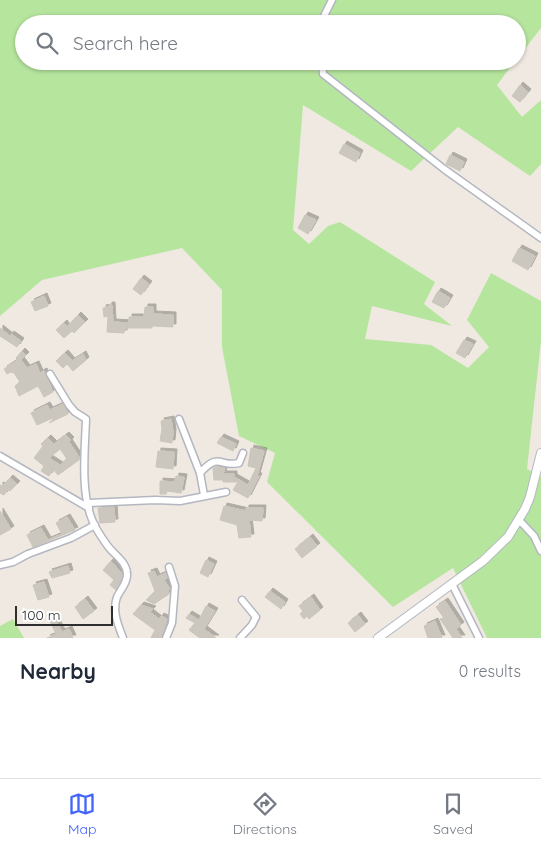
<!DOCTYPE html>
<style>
body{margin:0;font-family:Quicksand,sans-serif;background:#f2f2f3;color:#1f2937}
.scale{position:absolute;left:15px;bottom:12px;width:98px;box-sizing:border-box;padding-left:5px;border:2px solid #2e2e2e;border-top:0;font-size:14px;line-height:18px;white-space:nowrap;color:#2e2e2e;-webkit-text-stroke:4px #fff;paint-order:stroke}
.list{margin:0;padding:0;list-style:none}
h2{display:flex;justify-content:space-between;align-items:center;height:65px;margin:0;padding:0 20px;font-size:21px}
h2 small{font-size:16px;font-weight:400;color:#747a83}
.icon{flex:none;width:28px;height:28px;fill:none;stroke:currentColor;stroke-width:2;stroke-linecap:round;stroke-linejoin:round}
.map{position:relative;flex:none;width:541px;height:638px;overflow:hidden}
.search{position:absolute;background:#fff;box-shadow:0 1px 4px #0004;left:15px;right:15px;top:15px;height:55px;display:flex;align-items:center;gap:12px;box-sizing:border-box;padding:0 18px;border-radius:28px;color:#747a83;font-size:19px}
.sheet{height:140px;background:#fff}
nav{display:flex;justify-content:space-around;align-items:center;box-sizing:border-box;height:70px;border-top:1px solid #e0e1e3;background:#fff;font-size:14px;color:#747a83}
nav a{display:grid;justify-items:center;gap:2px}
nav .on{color:#4264fb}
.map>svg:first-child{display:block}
.green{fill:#b6e59e}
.building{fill:#cbc7bf;stroke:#cbc5ba;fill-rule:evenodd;filter:url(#shadow)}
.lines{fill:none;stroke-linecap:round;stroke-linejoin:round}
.minor-casing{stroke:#b4b7c1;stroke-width:9}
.tertiary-casing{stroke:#b4b7c1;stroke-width:10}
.minor{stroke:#fff;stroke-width:6}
.tertiary{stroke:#fff;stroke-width:8}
</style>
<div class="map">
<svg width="541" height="638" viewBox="0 0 541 638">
<defs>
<filter id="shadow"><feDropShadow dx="3" dy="-3" stdDeviation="0" flood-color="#0004"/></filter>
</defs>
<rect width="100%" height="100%" fill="#efe9e1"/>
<g class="green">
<polygon points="0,0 541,0 541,28 517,59 517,24 24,24 24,61 515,61 497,85 522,117 541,100 541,164 530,176 458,127 411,171 303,105 293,230 309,244 328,226 340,222 435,282 424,304 452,326 372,306 365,339 431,345 468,368 489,347 467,320 491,273 541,301 541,341 527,469 541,477 541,638 487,638 453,568 393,607 267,482 275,453 239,436 222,347 222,290 182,248 42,280 0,316"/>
<polygon points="13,619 24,638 0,638 0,626"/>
</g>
<g class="building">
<polygon points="520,85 528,92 520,102 512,96"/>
<polygon points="344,144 360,153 356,162 339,153"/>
<polygon points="450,155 464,162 460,171 446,164"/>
<polygon points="305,215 316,220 308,234 298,228"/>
<polygon points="519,248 535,256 528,270 512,261"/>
<polygon points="141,278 149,284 141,295 133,289"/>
<polygon points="438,291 450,298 444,308 432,302"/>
<polygon points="44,296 48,306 35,311 31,302"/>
<polygon points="109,305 112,305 113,322 129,323 129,317 144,317 145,307 153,307 153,314 173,315 173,327 152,326 152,328 125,328 124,333 107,332 108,316 104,317 103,308 109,307"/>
<polygon points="78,315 85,322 74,333 72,331 64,338 56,330 64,323 67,327"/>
<polygon points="0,328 10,336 11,334 21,341 17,347 0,336"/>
<polygon points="464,340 473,344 465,358 456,353"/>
<polygon points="22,351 26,355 21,360 27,368 36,364 40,373 44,371 53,392 44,397 38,386 19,396 15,386 20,382 14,373 11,372 7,374 4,369 18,360 16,358"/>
<polygon points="65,353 72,361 83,354 86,360 73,371 67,364 63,368 56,361"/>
<polygon points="63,404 68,414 49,423 55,417 37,425 31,413 47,405 50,410"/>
<polygon points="171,419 173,432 172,443 160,441 162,429 161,421"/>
<path d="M66 435 71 440 69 442 79 457V460L58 475 53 469 49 476 41 471 44 466 34 458 43 446 41 444 48 438 54 444ZM60 449 67 459 60 465 49 458Z"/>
<polygon points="221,437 236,444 233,451 217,443"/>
<polygon points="251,448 264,451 257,476 259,476 248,498 233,490 238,482 223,482 223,480 214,480 213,468 217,467 225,468 223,474 234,474 234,477 248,485 256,468 248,466"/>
<polygon points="158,451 174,452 173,469 156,467"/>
<polygon points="176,476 184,477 181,493 167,491 166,494 160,494 160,481 175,482"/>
<polygon points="10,478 17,484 10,491 8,489 4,495 0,493 0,485 2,486"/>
<polygon points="224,506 246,511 246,508 263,508 262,521 249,520 251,537 239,538 237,525 220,520"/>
<polygon points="114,507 115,522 100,523 98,508"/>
<polygon points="0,511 11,529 0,535"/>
<polygon points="67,517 75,530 33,547 27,535 41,528 48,540 62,534 56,523"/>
<polygon points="310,537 317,546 302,558 295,549"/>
<polygon points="206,560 214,564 208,577 200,573"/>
<polygon points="111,561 122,574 121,580 116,590 110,585 114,580 103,570"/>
<polygon points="68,566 70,573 52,578 49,572"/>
<polygon points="154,571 157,577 166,573 167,578 164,580 170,589 168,590 169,594 154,604 146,600 155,591 148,573"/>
<polygon points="44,582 49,597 38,600 33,585"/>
<polygon points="270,591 285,602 281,609 265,597"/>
<polygon points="311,597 320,610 309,619 307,616 304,619 300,614 303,611 299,606"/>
<polygon points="85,599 94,611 83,619 75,607"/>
<polygon points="445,601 461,625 456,629 462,638 453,638 440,619 444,618 436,607"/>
<polygon points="141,605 153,609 150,612 159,619 161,616 167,619 161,638 151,638 155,630 133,614"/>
<polygon points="206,606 215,611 204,629 216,638 200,638 189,630 195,623 186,618 189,614 199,620"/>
<polygon points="358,615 365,624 355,632 348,623"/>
<polygon points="55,619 62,632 69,629 73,638 47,638 56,634 50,621"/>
<polygon points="435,621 442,638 428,638 424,626"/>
</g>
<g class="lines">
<defs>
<g id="minor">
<polyline points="320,24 332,0"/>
<polyline points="322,61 323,74 444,169 541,238"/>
<path d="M50 374 69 405 75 412 86 419C85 450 80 493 93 522 96 529 102 538 107 545 113 554 126 561 127 573 128 582 121 589 117 597 112 611 118 625 123 638"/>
<polyline points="179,419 200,473 204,495"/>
<polyline points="0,456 89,508"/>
<path d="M200 473C220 451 220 468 239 463L243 453"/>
<polyline points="89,503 155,500 180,501 226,492"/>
<polyline points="519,520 534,536 541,551"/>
<polyline points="0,565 13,562 28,554 71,538 95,525"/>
<polyline points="452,584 479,638"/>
<polyline points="166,638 172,623 175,586 169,567"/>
<polyline points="240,638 252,625 256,617 242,600"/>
</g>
<polyline id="tertiary" points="378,638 483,561 508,537 525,509 530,497 541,453"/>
</defs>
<use href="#minor" class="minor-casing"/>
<use href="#tertiary" class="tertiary-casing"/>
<use href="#minor" class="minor"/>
<use href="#tertiary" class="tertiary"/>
</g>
</svg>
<div class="scale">100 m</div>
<div class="search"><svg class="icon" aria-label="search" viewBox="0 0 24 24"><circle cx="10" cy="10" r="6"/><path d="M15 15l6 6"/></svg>Search here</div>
</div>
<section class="sheet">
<h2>Nearby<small>0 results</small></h2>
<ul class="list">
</ul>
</section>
<nav>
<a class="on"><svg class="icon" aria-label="map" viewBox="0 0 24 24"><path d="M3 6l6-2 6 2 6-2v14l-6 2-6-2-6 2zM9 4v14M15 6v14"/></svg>Map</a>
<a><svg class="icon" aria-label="directions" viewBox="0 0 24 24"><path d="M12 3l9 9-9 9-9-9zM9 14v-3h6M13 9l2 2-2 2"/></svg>Directions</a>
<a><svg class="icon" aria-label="saved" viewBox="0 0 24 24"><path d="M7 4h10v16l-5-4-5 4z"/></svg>Saved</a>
</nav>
